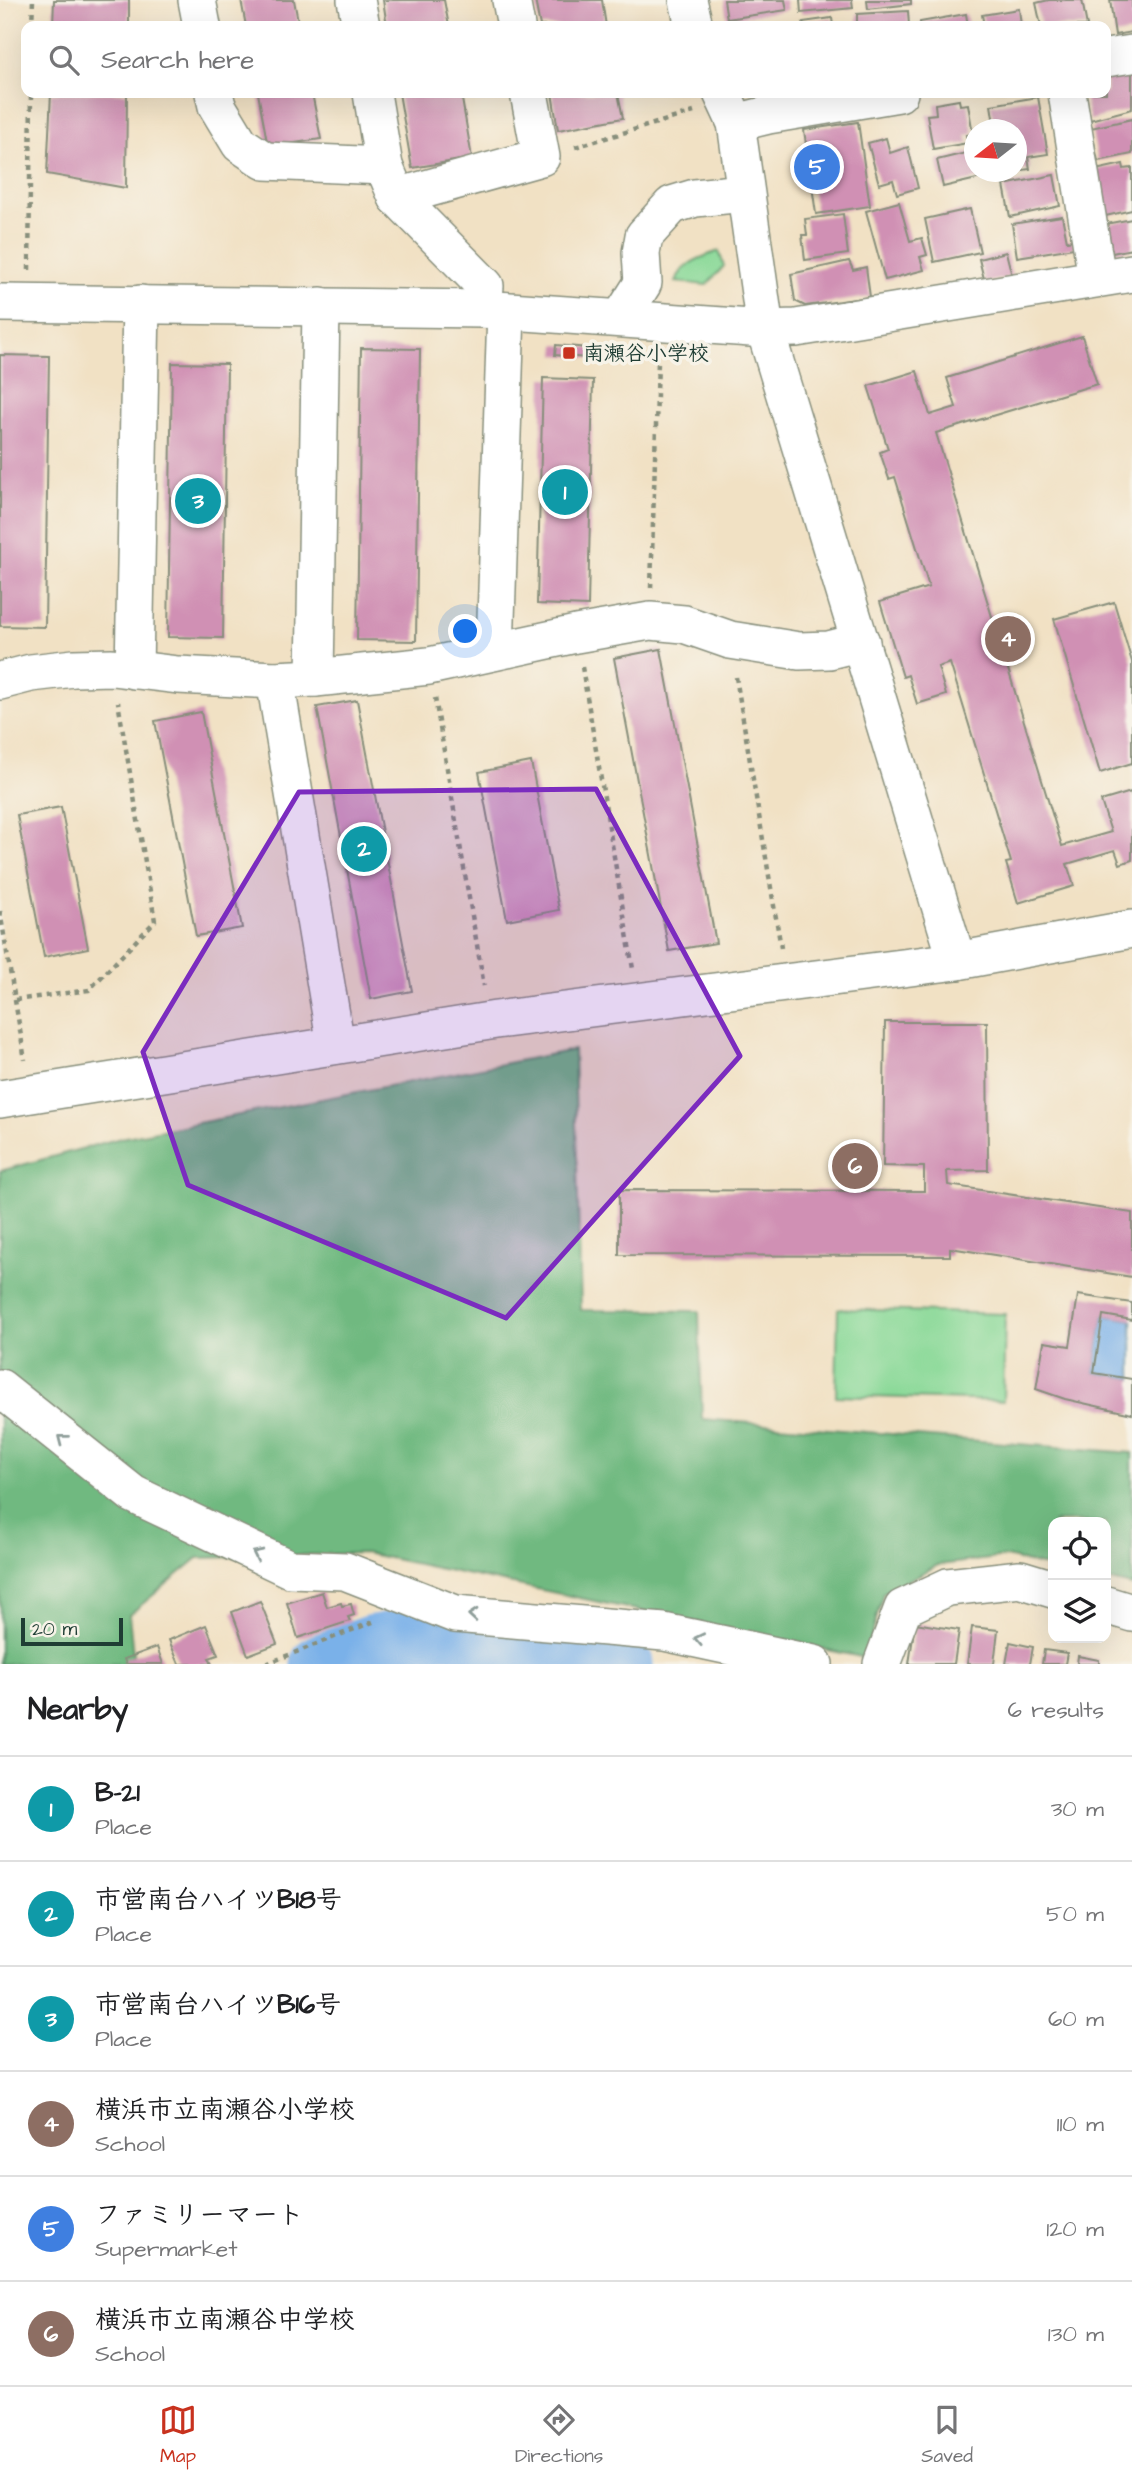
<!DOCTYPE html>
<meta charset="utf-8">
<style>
body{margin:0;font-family:"Architects Daughter","Klee One",sans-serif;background:#f2f2f2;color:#202124}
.controls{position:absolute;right:21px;bottom:21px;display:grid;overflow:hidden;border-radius:14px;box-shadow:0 7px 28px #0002}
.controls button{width:63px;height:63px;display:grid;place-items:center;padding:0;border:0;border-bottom:2px solid #e0e0e0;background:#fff;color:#202124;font:35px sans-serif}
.compass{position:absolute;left:964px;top:119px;width:63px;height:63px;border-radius:50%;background:#fff;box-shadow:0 7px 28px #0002;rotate:253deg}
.scale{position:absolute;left:21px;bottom:18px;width:102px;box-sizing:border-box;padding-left:7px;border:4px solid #1f3d34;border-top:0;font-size:19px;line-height:24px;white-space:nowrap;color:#1f3d34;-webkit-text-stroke:5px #f7f3e8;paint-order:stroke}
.you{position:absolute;left:466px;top:632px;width:24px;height:24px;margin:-18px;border:5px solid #fff;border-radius:50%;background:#1a73e8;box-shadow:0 0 0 10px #1a73e833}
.badge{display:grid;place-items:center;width:46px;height:46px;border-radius:50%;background:#c8321e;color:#fff;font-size:23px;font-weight:700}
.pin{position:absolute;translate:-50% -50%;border:4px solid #fff;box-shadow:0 2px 7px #0006}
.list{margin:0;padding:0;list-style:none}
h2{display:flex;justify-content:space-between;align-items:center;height:91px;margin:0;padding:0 28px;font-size:30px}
h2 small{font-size:23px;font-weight:400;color:#757577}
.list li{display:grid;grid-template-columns:46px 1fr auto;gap:21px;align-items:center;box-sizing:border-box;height:105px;padding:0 28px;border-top:2px solid #e0e0e0}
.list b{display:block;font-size:26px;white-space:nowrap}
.list p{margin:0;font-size:23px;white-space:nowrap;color:#757577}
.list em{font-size:23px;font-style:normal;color:#757577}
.icon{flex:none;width:38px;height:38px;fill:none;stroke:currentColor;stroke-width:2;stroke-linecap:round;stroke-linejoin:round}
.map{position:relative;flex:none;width:1132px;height:1664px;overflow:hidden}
.search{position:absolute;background:#fff;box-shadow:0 7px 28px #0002;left:21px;right:21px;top:21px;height:77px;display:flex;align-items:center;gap:18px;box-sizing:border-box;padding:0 24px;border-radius:14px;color:#757577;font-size:26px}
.sheet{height:721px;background:#fff}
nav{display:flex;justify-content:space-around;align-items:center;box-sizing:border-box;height:98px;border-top:2px solid #e0e0e0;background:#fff;font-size:19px;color:#757577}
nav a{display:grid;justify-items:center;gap:4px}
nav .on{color:#c8321e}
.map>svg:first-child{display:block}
.green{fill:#8ad998;stroke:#548b66;stroke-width:2}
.forest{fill:#6fb980;stroke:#477b5a;stroke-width:2}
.water{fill:#7ab1e9;stroke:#4c778e;stroke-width:2}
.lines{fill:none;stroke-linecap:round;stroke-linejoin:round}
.river{stroke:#7ab1e9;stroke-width:61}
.building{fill:#d090b4}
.minor-casing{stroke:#888f7c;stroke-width:40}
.path{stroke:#888f7c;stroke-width:4.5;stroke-dasharray:5 5;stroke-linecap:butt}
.minor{stroke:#fff;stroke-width:37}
.oneway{stroke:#8f9e9a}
.marked{fill:#7b2cbf;fill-opacity:0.2;stroke:#7b2cbf;stroke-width:5;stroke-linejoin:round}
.poi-dot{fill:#c8321e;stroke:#f7f3e8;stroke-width:2.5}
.labels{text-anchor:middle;stroke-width:7;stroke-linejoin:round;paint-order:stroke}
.poi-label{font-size:21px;font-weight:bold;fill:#1f3d34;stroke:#f7f3e8;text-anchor:start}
</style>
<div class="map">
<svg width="1132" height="1664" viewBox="0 0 1132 1664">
<rect width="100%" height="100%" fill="#f7f3e8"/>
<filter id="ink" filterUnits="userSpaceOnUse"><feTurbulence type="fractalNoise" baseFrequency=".0143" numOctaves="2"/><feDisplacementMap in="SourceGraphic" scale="14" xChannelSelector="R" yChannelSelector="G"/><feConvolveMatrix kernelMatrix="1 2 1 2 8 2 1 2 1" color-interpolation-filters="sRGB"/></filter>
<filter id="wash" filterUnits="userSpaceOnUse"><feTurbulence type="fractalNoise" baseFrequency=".00686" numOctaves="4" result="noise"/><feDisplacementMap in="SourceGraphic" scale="28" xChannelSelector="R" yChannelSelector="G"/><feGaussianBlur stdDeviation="1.57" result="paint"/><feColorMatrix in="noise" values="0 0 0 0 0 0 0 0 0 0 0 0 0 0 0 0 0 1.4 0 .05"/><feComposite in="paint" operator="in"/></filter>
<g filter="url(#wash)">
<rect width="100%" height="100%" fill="#f1e1c4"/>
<g class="green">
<path d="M719 251 724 266 707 285 676 282C682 262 701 258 719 251Z"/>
<polygon points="838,1309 1005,1314 1003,1401 836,1396"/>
</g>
<polygon class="forest" points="574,1050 581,1310 699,1311 702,1419 1132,1453 1132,1586 1106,1580 1106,1522 1053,1522 1053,1568 1006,1557 938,1565 883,1593 866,1658 365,1553 198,1558 129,1615 134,1664 0,1664 0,1171 121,1138"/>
<polygon class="water" points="1103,1315 1132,1320 1132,1379 1094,1373"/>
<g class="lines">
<polyline class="river" points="321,1664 374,1645 396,1641 441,1627 623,1664"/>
</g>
<g id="blocks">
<g class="building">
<polygon points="54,0 129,0 129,26 53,26"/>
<polygon points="241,0 294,0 299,26 246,26"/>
<polygon points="383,0 444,0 449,26 387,26"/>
<polygon points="535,0 602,0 606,26 540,26"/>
<polygon points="724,0 785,0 787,10 727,19"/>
<polygon points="800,0 852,0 853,8 801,13"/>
<polygon points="867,0 911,0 911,4 868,9"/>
<polygon points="1049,0 1082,0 1087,26 1041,26 1036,3"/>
<polygon points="1110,0 1132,0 1132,32 1115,35"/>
<polygon points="1019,9 1021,26 984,26 982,15"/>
<polygon points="908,11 909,26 863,26 862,24 857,24 857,14"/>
<polygon points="966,14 968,26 920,26 920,22"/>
<polygon points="832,18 833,26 804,26 803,22"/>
<polygon points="1132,68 1132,109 1090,120 1083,93 1106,93 1106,75"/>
<polygon points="51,93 127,93 126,188 47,174"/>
<polygon points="258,93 312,93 321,139 268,147"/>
<polygon points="399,93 461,93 472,158 412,168"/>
<polygon points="552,93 618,93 623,118 558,130"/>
<polygon points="1038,97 1048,154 1028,157 1030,169 1016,171 1016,130 995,130 991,105"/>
<polygon points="959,100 960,105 968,104 973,134 966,135 968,143 933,149 927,115 936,114 935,104"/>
<polygon points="1132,119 1132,154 1098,161 1091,128"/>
<polygon points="858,122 870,206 816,214 804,130"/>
<polygon points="886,138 890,153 908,147 918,188 897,194 893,180 879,184 868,143"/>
<polygon points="974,151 974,172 979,172 981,178 943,187 937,160"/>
<polygon points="1123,164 1124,169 1132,168 1132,210 1101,217 1091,171"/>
<polygon points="1054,175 1060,206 1010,217 1004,185"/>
<polygon points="899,202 910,241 922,238 927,255 920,257 924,270 885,280 866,211"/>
<polygon points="970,209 980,252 934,262 925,219"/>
<polygon points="843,214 848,254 805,260 802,235 807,235 805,219"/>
<polygon points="1062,216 1067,241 1073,240 1074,248 1017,257 1012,224"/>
<polygon points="1132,219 1132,249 1112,253 1110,241 1103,242 1100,225"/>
<polygon points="1006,252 1012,276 985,283 979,259"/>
<polygon points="849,261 853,270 866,267 870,297 805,306 795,301 791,274"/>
<polygon points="1082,336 1097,384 936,433 1062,846 1111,832 1101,801 1131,792 1132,797 1132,860 1120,864 1115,850 1067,864 1074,886 1018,903 1006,863 1011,862 950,663 938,667 946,695 917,704 908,675 903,677 880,602 929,587 895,477 889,479 880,452 888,449 868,386 917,371 930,415 956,407 947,378"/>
<polygon points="556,345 609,350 608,360 555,355"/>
<polygon points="361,348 420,349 416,641 357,640"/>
<polygon points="0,355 49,356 45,627 0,626"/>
<polygon points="172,363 227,364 223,638 168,637"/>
<polygon points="543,378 593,380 588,606 537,604"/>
<polygon points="1114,602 1132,662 1132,763 1100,773 1054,619"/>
<polygon points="661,649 716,943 669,951 614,658"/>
<polygon points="357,700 412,991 371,999 317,707"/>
<polygon points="201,712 242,928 196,936 155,721"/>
<polygon points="531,762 559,910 507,920 479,772"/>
<polygon points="61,807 88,948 44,957 17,815"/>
<polygon points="885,1022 987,1022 988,1170 947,1171 948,1185 1132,1213 1132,1277 950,1248 950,1256 619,1255 619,1190 924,1191 924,1167 883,1166"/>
<polygon points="1078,1295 1132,1303 1132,1320 1103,1315 1094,1373 1132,1379 1132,1414 1065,1399 1036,1389 1044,1342 1070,1346"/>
<polygon points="322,1592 327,1607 341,1603 342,1606 351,1604 354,1615 348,1617 350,1621 298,1638 287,1603"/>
<polygon points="260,1601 277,1644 248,1655 232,1612"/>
<polygon points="915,1623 959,1630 954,1664 909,1664"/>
<polygon points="206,1625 218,1655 209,1658 212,1664 179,1664 169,1640"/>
<polygon points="972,1627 998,1630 994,1664 967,1664"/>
<polygon points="1010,1642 1033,1647 1030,1664 1006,1664"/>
<polygon points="157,1647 163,1664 126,1664 124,1659"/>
<polygon points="1044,1650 1067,1653 1065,1664 1042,1664"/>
<polygon points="1078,1656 1099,1660 1099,1664 1077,1664"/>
</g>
</g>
</g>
<g filter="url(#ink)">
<use href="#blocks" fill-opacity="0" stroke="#888f7c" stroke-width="2"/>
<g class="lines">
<defs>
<g id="minor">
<polyline points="197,0 202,26"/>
<polyline points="356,0 361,26"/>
<polyline points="511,0 516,26"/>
<polyline points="688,0 694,26"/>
<polyline points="1106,58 1132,54"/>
<polyline points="214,93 217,106 240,144 265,161 384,166"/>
<polyline points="372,93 384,166 397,197 485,286 483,309"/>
<polyline points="722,93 736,123 765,329 957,961"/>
<polyline points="1067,93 1097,278"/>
<polyline points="736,123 768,115 899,93"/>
<polyline points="397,197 541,157 529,93"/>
<polyline points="0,303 483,309 765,329 796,328 1132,273"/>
<polyline points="621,318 643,283 641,253 644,236 672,205 695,198 744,193"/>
<polyline points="495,651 506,311"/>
<polyline points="134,670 141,304"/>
<polyline points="315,678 321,306"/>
<polyline points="275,680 336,1045"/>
<polyline points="0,681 31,673 74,668 112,667 178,675 275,680 315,678 429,666 576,634 650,621 684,624 730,640 799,651 829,650 861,642"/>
<polyline points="0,1099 496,1020 957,961 1132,929"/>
<polyline points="0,1388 133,1494 290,1569 345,1571 455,1614 664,1632 814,1664"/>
<polyline points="1106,1605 1132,1613"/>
<polyline points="882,1664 903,1608 948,1587 1020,1579 1053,1589"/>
</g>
</defs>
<use href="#minor" class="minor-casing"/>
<g class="path">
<polyline points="32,26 33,0"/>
<polyline points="575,147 694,112"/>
<polyline points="29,270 31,93"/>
<polyline points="651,588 658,361"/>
<polyline points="582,667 633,969"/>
<polyline points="736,677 781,948"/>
<polyline points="435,698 484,986"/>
<polyline points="0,911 25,1060"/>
<polyline points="15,1000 89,990 155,921 118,702"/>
<polyline points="266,1664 375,1621"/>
</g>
<use href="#minor" class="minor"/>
</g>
<defs><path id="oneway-chevron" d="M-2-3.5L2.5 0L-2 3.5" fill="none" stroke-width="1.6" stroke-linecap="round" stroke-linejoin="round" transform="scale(1.75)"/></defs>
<g class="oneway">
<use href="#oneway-chevron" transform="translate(62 1439) rotate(-142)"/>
<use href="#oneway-chevron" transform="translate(257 1554) rotate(-154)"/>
<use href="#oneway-chevron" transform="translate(473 1615) rotate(-175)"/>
<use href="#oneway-chevron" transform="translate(699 1639) rotate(-168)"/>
</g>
</g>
<path class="marked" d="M596 789 740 1056 506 1318 188 1185 143 1052 299 792Z"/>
<rect class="poi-dot" x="562" y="346" width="14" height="14" rx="3.5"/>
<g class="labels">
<g class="poi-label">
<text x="583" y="360">南瀬谷小学校</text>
</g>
</g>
</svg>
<div class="controls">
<button><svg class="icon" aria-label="locate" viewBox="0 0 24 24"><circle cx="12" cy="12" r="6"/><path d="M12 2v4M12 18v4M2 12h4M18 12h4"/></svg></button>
<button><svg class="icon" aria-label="layers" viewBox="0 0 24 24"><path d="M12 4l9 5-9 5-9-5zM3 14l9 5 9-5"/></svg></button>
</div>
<svg class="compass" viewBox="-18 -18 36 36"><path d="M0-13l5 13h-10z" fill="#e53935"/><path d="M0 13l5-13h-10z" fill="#757577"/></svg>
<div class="scale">20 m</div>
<div class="you"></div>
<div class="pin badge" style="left:565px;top:492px;background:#0f9aa8">1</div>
<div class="pin badge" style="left:364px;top:849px;background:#0f9aa8">2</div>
<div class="pin badge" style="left:198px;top:501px;background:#0f9aa8">3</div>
<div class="pin badge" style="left:1008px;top:639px;background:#8d6e63">4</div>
<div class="pin badge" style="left:817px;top:167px;background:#3f7fe0">5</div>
<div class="pin badge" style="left:855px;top:1166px;background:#8d6e63">6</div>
<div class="search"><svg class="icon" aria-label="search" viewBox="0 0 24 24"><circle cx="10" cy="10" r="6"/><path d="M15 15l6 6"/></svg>Search here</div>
</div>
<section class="sheet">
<h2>Nearby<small>6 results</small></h2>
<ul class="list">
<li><span class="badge" style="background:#0f9aa8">1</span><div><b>B-21</b><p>Place</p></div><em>30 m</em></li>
<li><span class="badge" style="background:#0f9aa8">2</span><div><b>市営南台ハイツB18号</b><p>Place</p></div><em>50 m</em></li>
<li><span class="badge" style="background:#0f9aa8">3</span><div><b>市営南台ハイツB16号</b><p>Place</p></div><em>60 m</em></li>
<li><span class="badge" style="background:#8d6e63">4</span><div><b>横浜市立南瀬谷小学校</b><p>School</p></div><em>110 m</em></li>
<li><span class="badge" style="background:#3f7fe0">5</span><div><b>ファミリーマート</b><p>Supermarket</p></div><em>120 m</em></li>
<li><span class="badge" style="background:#8d6e63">6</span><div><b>横浜市立南瀬谷中学校</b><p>School</p></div><em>130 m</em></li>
</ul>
</section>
<nav>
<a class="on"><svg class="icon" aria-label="map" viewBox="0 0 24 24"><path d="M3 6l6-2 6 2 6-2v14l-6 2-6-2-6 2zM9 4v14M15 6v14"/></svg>Map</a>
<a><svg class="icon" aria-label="directions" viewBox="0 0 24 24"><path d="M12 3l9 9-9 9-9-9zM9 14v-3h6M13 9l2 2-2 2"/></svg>Directions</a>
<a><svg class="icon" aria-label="saved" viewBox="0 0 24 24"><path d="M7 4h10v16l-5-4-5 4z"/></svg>Saved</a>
</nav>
